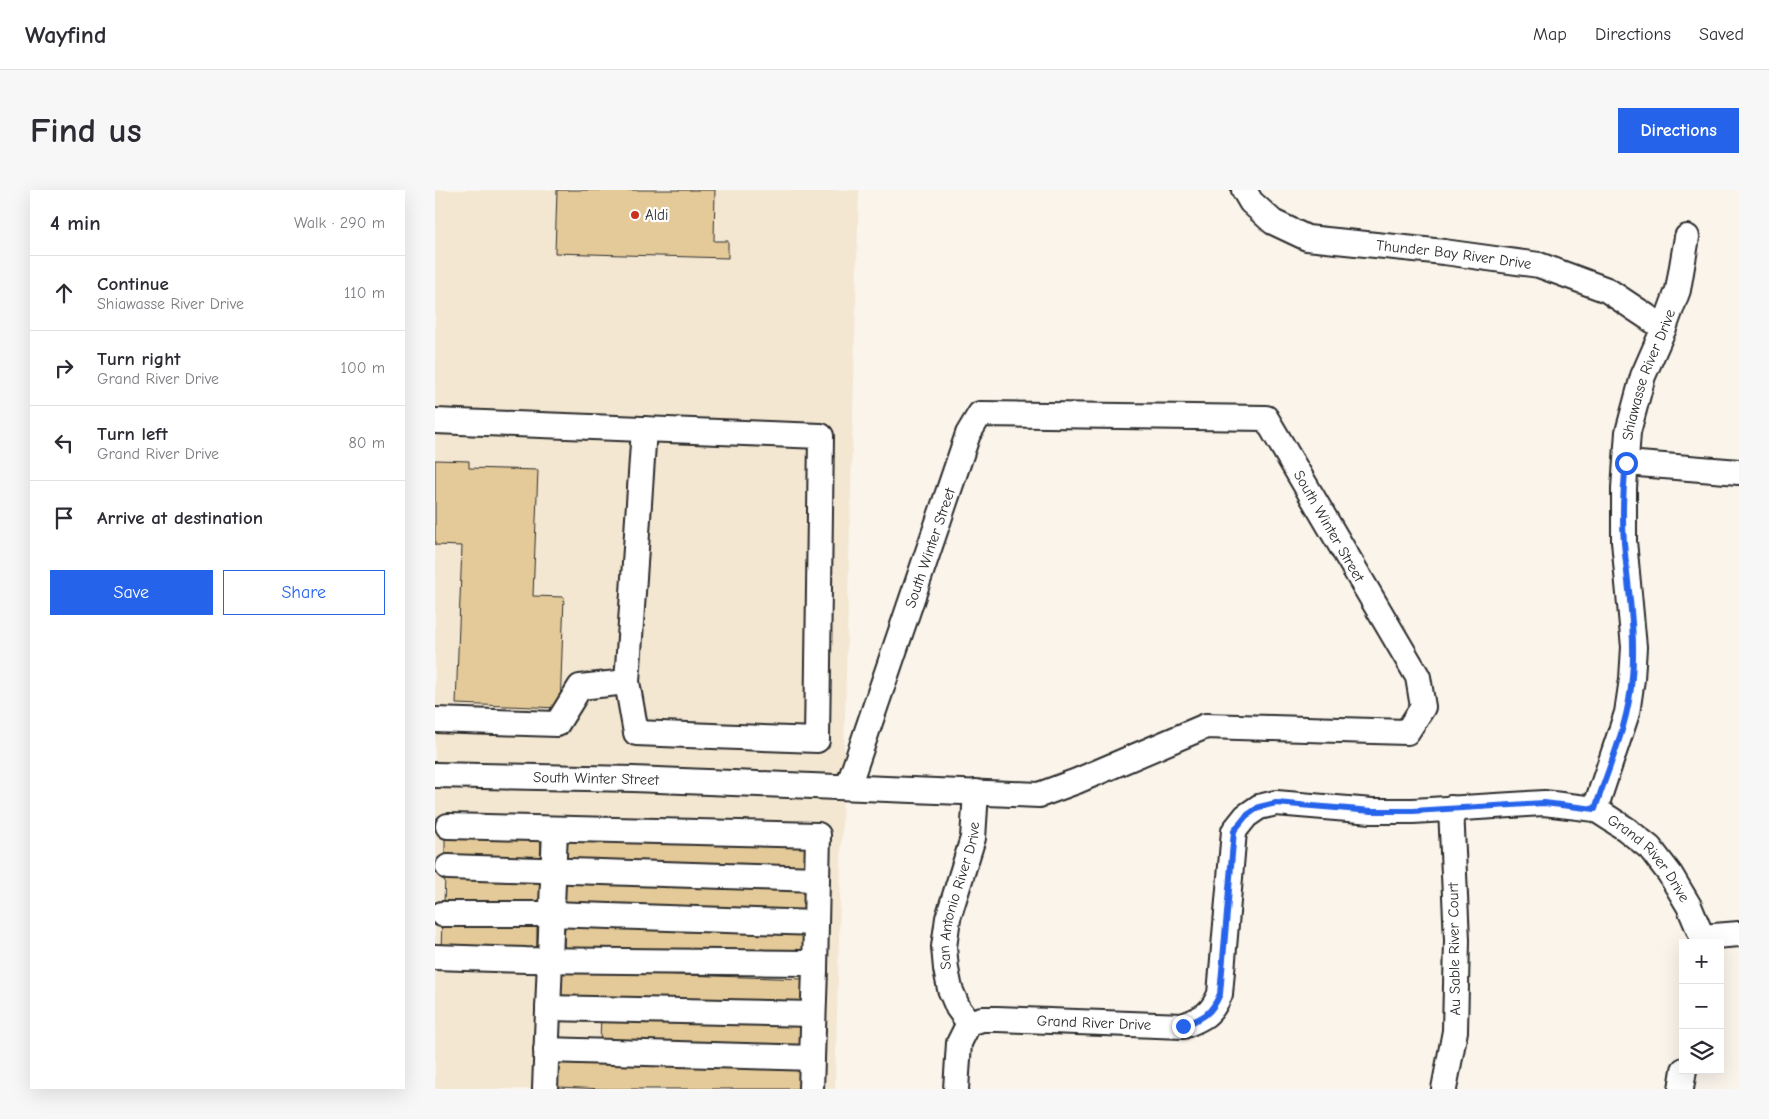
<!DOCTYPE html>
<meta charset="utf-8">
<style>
body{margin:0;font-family:"Comic Neue",sans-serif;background:#f7f7f7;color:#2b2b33}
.controls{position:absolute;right:15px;bottom:15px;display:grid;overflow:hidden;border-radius:0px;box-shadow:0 5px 20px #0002}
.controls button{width:45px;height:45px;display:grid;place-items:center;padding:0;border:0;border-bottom:1px solid #e1e1e2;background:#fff;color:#2b2b33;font:25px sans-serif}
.stop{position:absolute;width:15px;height:15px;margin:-11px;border:4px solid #2563eb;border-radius:50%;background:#fff}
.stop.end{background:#2563eb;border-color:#fff;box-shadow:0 1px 5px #0008}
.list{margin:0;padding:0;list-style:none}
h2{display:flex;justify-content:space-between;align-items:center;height:65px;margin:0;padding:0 20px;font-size:21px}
h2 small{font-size:16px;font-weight:400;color:#7c7c81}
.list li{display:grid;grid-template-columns:32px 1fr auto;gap:15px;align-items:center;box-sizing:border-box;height:75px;padding:0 20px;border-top:1px solid #e1e1e2}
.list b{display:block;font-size:19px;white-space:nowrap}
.list p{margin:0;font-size:16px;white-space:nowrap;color:#7c7c81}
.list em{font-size:16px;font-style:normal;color:#7c7c81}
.actions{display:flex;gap:10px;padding:15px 20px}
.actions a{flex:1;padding:11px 0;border:1px solid #2563eb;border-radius:0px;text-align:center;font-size:18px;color:#2563eb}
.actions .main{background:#2563eb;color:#fff}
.icon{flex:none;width:28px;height:28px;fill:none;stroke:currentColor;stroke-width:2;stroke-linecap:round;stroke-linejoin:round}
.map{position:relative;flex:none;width:1304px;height:899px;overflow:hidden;border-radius:0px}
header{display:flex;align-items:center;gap:30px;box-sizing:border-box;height:70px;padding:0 25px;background:#fff;border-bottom:1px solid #e1e1e2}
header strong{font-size:24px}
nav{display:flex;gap:28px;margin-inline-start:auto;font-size:18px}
.intro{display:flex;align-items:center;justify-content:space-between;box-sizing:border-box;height:120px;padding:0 30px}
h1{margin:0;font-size:35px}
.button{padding:12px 22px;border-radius:0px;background:#2563eb;color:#fff;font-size:18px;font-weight:700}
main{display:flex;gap:30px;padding:0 30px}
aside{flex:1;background:#fff;border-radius:0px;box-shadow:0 5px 20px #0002}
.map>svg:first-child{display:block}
.built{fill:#f3e7d2}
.building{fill:#e4ca99;stroke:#2b2b2b}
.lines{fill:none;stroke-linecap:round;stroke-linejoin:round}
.minor-casing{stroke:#2b2b2b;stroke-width:28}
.minor{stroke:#fff;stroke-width:24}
.route{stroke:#2563eb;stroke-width:6}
.poi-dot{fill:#c8321e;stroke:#fff;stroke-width:2}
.labels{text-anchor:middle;stroke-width:4.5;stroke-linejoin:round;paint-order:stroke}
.poi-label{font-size:15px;fill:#2b2b2b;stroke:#fff;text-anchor:start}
.street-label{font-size:15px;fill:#2b2b2b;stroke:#fff}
</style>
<header>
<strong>Wayfind</strong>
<nav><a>Map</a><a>Directions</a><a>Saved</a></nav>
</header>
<div class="intro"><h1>Find us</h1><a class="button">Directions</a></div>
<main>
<aside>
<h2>4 min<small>Walk · 290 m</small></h2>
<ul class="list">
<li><svg class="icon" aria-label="ahead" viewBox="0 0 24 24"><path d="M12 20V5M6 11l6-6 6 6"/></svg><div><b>Continue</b><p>Shiawasse River Drive</p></div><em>110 m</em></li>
<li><svg class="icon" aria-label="right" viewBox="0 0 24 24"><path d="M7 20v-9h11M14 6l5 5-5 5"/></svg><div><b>Turn right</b><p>Grand River Drive</p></div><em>100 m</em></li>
<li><svg class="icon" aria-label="left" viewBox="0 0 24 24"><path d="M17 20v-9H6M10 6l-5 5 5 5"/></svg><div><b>Turn left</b><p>Grand River Drive</p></div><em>80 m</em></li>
<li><svg class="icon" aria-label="arrive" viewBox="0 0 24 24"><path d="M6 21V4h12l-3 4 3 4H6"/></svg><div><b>Arrive at destination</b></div></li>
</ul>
<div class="actions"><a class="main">Save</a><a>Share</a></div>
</aside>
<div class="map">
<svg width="1304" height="899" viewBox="0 0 1304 899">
<rect width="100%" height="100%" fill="#faf4eb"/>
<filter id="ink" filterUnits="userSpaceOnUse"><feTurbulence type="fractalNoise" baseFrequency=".02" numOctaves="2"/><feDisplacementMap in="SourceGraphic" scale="10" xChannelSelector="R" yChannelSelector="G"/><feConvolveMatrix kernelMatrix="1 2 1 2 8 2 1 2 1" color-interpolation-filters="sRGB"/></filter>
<g filter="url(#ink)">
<polygon class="built" points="0,0 424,0 400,899 0,899"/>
<g class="building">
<polygon points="122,0 280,0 279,51 293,51 293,68 120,63"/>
<polygon points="0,270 34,271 34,278 103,280 98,406 129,407 125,518 21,514 27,356 0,355"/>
<polygon points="10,643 106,646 105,674 10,672"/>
<polygon points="131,645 374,653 373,683 131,675"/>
<polygon points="10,685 105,688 104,716 9,714"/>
<polygon points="131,689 373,697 372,727 130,719"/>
<polygon points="130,730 372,738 371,768 129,759"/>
<polygon points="7,731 102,734 102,762 6,760"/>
<polygon points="127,781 369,789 369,819 126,811"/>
<polygon points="166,823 369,828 368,860 165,854"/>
<polygon points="124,867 366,876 365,899 168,899 123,897"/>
</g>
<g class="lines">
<defs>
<g id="minor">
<path id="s1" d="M809 0 816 12 838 32 872 48 1009 62 1104 75 1172 100 1229 138"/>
<polyline points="0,231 386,246 382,550 201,543 192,492 145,497 122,534 0,530"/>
<polyline points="1191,273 1304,282"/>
<polyline points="192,492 209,239"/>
<path id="s2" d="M0 585 198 589 604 605 642 591 771 536 972 542 988 517 983 487 831 228 545 224 533 244 413 597"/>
<path id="s3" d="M1160 619 1192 523 1197 489 1199 457 1189 351V298L1193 242 1208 186 1229 138 1243 100 1252 47"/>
<polyline points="13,636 383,645 380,779"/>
<polyline points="13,677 382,689"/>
<polyline points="7,724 116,724 381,733"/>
<polyline points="1267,747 1304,744"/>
<polyline points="0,767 91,770 371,773 380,779 376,899"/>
<polyline points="113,818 378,824"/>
<path id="s4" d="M534 833 523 818 515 799 511 779 509 757 513 728 538 648 541 602"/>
<polyline points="111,860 377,868"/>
<polyline points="110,899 120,639"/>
<path id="s5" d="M521 899 524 853 534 833 547 829H562L748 836C768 828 776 825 785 804L799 641 811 626 824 617 841 613 937 621H978L1109 613 1160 619 1191 639 1215 658 1235 684 1254 716 1267 747V753"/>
<polyline points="1009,899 1020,841 1022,750 1016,618"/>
<polyline points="1246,899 1249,880"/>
</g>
</defs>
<use href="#minor" class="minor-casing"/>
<use href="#minor" class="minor"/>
</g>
</g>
<g class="lines" filter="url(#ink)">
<path class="route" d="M748 836C768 828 776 825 785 804L799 641 811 626 824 617 841 613 937 621H978L1109 613 1160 619C1174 576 1194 533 1197 487 1201 443 1193 398 1189 353 1187 327 1188 300 1191 273"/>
</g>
<circle class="poi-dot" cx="200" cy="25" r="5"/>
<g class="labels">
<g class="poi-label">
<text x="210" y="30">Aldi</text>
</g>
<g class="street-label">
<text dy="5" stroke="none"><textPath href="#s1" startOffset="229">Thunder Bay River Drive</textPath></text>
<text dy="5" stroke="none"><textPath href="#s3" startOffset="444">Shiawasse River Drive</textPath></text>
<text transform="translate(894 336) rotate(60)" y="5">South Winter Street</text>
<text transform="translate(495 358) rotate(-71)" y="5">South Winter Street</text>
<text dy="5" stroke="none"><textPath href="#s2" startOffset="161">South Winter Street</textPath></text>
<text dy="5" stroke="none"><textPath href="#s5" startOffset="944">Grand River Drive</textPath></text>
<text dy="5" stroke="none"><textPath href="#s4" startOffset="135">San Antonio River Drive</textPath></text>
<text transform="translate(1019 759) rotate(-91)" y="5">Au Sable River Court</text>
<text dy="5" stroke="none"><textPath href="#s5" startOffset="194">Grand River Drive</textPath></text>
</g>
</g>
</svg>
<div class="controls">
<button>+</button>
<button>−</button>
<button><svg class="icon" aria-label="layers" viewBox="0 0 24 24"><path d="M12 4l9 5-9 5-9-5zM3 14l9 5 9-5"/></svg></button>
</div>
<div class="stop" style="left:1191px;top:273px"></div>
<div class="stop end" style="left:748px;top:836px"></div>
</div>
</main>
